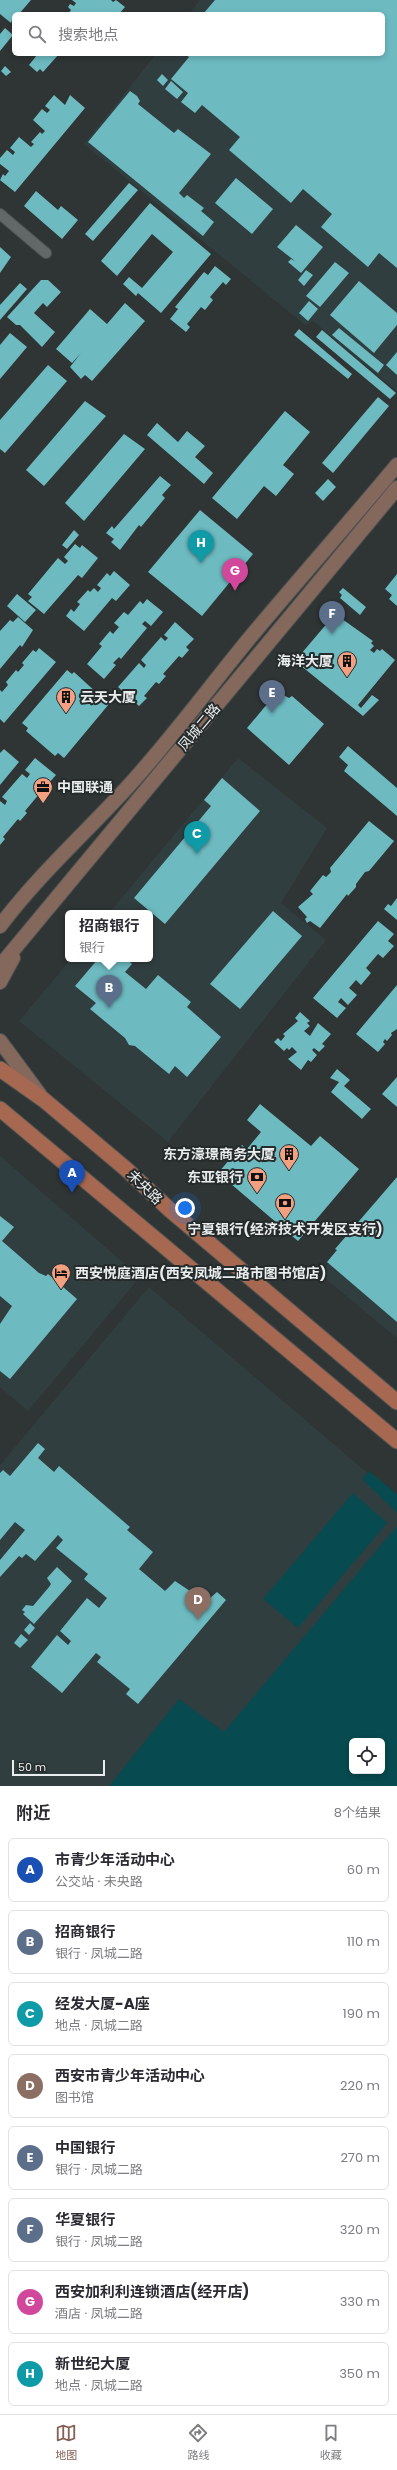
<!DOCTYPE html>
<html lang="zh">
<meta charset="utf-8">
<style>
body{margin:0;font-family:Poppins,"Noto Sans SC",sans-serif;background:#f7f7f7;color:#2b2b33}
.controls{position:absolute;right:12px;bottom:12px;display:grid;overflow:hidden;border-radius:6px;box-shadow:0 2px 6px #0003}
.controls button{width:36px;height:36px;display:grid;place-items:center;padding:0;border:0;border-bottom:1px solid #e1e1e2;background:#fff;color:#2b2b33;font:20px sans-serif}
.scale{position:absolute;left:12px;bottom:10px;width:93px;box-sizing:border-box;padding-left:4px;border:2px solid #eaedee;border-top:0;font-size:11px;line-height:14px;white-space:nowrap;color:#eaedee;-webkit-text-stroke:3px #252a2a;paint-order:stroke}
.you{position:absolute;left:185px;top:1208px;width:14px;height:14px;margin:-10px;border:3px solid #fff;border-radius:50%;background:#1a73e8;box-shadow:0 0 0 6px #1a73e833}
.badge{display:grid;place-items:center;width:26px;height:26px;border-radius:50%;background:#856056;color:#fff;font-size:13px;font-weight:700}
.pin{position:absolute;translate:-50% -33px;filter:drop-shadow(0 1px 2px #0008)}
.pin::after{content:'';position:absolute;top:21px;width:14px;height:12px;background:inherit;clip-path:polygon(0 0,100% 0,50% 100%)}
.popup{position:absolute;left:65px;top:910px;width:88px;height:52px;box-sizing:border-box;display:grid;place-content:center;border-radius:6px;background:#fff;filter:drop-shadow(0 1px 3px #0005);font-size:13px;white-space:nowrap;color:#7c7c81}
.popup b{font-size:15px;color:#2b2b33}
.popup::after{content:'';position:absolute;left:50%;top:100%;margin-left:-8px;border:8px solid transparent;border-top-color:#fff}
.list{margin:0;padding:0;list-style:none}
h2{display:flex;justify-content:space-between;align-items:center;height:52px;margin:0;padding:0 16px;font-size:17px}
h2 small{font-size:13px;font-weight:400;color:#7c7c81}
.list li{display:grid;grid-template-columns:26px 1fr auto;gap:12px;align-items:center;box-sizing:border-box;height:64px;margin:0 8px 8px;padding:0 8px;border:1px solid #e1e1e2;border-radius:6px}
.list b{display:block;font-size:15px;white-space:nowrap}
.list p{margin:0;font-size:13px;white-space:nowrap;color:#7c7c81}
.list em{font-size:13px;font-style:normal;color:#7c7c81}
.icon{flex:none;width:22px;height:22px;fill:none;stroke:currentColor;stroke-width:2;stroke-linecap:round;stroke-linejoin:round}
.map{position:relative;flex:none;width:397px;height:1786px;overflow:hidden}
.search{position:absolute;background:#fff;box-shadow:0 2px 6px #0003;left:12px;right:12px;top:12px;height:44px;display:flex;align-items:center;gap:10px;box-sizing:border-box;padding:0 14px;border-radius:6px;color:#7c7c81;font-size:15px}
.sheet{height:628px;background:#fff}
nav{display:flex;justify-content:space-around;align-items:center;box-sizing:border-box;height:56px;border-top:1px solid #e1e1e2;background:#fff;font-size:11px;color:#7c7c81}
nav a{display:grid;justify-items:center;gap:2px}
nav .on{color:#856056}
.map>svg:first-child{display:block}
.built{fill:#313e3f;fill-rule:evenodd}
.green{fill:#074a4f;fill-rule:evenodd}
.building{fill:#6dbac1}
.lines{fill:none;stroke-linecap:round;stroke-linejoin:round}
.minor-casing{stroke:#4e5253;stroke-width:12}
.secondary-casing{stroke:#4e5253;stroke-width:16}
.primary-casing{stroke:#4e5253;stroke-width:17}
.minor{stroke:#626768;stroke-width:10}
.secondary{stroke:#84685c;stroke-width:14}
.primary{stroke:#a66850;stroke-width:15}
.labels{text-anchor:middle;stroke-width:4;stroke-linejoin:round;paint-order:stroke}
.poi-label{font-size:14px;font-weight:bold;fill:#eaedee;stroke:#252a2a;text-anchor:end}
.street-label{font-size:14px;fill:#eaedee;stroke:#252a2a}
</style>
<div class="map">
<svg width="397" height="1786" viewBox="0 0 397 1786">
<rect width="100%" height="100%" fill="#2f3434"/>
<g class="built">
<polygon points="200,0 397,0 397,391 313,321 305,325 84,144 156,54 383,54 383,14 189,14"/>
<polygon points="238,758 327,828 281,903 326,940 168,1142 19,1021 71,959 150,959 150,913 109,913"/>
<polygon points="0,1156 140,1277 28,1411 0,1387"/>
<polygon points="397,1182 397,1338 320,1274"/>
<path d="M149 1287 397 1498V1786H0V1465ZM352 1741H382V1771H352Z"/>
</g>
<g class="green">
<polygon points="369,1471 397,1494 397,1513 362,1479"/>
<polygon points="353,1493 387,1523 298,1628 263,1599"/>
<path d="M397 1526V1786H109L179 1699 224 1732ZM352 1741H382V1771H352Z"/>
</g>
<g class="building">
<polygon points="0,0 31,0 19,14 14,14 11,23 0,14"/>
<polygon points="72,0 111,0 113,2 116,0 125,7 119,14 68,14 71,10 68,7 70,4 74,6 76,3"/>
<polygon points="215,0 397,0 397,268 379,253 368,267 321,227 332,214 303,189 291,203 229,150 240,137 202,105 195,113 181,102 188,93 171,79 189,57 185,54 383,54 383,14 203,14"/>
<polygon points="5,28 13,35 0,51 0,34"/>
<polygon points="35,54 59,54 43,72 40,69 37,72 29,65 37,55"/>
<polygon points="5,66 11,72 6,76 1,71"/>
<polygon points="162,74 168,80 163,86 157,80"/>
<polygon points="171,81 183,92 177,99 165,89"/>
<polygon points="130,91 137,96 140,101 138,104 174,133 178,129 211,154 179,193 184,198 187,195 204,208 201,211 214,222 203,236 88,142"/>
<polygon points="54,95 65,105 70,95 85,108 15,192 0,180 3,174 5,176 9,171 0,164 0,158 7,150 13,155 15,152 10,148 19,137 31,147 34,144 31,142 40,132 42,134 45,131 33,120 42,109 47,113 50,110 45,106"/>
<polygon points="236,178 273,209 252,234 215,203"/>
<polygon points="129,183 138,190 93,241 85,234"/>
<polygon points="36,191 58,210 61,206 78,220 62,239 24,206"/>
<polygon points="150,203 211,254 161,313 138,293 136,296 123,284 129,277 142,288 173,252 152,234 117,276 101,261"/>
<polygon points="296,225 323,247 301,273 288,262 291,259 295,261 277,247"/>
<polygon points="0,247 11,257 0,273"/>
<polygon points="335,262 349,273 320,307 306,296"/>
<polygon points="215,266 231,279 226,285 223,282 210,297 213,300 205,310 201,307 187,324 190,327 186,332 170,319 178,309 175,307 204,272 208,275"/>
<polygon points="306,270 313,275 304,286 298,280"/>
<polygon points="41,280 48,280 61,292 47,307 43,303 34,313 55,332 42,347 20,325 16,325 7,317"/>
<polygon points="359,281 397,313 397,325 374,353 330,315"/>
<polygon points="20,283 27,289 0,320 0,305"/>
<polygon points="309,301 318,309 308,321 299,313"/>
<polygon points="125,303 145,321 92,381 85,375 81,379 70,367 81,353 72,363 56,349 90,309 107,324"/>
<polygon points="339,328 384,365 378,373 332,335"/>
<polygon points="299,329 352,374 348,379 294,335"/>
<polygon points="322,330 396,393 390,399 316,337"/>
<polygon points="10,333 27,347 0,379 0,345"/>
<polygon points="397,352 397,375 386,365"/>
<polygon points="48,365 67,381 5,453 0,449 0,420"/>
<polygon points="378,397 389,406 333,473 322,463"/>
<polygon points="85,401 106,416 44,486 26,470"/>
<polygon points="285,411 310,432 283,465 294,474 276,496 264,486 237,519 212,498"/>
<polygon points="157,423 178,442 187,431 205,446 195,457 213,473 204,484 147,435"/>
<polygon points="124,434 145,449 84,521 65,503"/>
<polygon points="160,476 171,485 162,495 165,498 141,527 139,525 120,550 111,542 114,539 106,533 112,526 114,529"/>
<polygon points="328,479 336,487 323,501 315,493"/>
<polygon points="200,510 253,554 202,616 148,572"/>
<polygon points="74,530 79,535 67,549 62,545"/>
<polygon points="75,544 80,548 82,545 98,558 82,578 78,575 44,614 28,601 32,597 28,594 58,558 65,564 68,561 64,557"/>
<polygon points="114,571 130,585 116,601 112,598 84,631 66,616 71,609 74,612 80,604 77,602 88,590 90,592 94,588 98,592 101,588 97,585 107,573 110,576"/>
<polygon points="397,574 397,606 389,599 392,595 385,589"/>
<polygon points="343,588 366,607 360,615 340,598 342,595 339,592"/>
<polygon points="17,594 36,610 25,622 7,606"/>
<polygon points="147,599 163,612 151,626 145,621 142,624 147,628 121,659 119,657 113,663 116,665 104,679 87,664 102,646 99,644 110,631 113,634 119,627 114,623 124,612 128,615 140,601 143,604"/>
<polygon points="335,614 373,641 371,643 374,646 370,650 374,653 377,649 380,651 382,649 395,660 358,705 361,708 372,695 379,700 363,716 295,661"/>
<polygon points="18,617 33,630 22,647 20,645 0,669 0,631 10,620 13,622"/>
<polygon points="175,622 194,639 186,647 189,650 182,658 179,656 163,674 166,676 159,684 156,682 144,696 147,698 139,706 118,687 139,663 144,668 146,665 141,660 161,637 165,641 168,638 164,635"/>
<polygon points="39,648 56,662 4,723 0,719 0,690 2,692 8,685 6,682 16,670 18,672 24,665 22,663 33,650 36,652"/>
<polygon points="67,670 72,674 74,672 109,704 64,758 58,753 55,756 26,731 28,728 22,723"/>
<polygon points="283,695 289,698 292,696 324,724 289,765 247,728 273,697 277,700"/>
<polygon points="348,746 397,788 397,816 344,771 348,765 339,757"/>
<polygon points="4,749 19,762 0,785 0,753"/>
<polygon points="35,758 56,775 48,784 50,786 42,795 40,793 25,811 27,813 20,821 18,819 3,837 5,839 0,845 0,801 5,805 7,801 2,797 22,774 27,778 30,774 25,770"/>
<polygon points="222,778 260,811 165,924 134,898 211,806 204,800"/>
<polygon points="369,821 394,841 369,871 365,872 356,884 356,887 348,896 347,894 320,928 310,921 307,923 305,919 307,917 298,907 313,894 310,891 323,875 326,877 331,872 330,868"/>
<polygon points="397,898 397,920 384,909 388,904 391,906"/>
<polygon points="273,911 302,936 240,1009 210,984"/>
<polygon points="378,921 394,934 388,941 394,946 383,958 378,954 366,968 371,973 361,985 356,980 349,988 357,995 348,1005 341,998 338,1002 346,1008 337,1018 313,998"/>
<polygon points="98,959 127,959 132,964 125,972 146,989 158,975 191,1002 187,1007 221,1037 187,1077 175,1066 169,1074 135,1046 129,1045 125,1038 90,1009 96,1003 75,986"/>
<polygon points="397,985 397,1029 391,1033 392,1035 387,1041 385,1039 383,1042 385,1044 378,1052 356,1034"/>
<polygon points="300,1012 310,1021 307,1023 310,1026 304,1031 310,1036 318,1023 331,1034 322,1044 325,1046 319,1052 314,1048 312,1050 317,1055 311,1062 308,1060 301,1070 288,1059 297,1052 292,1047 289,1050 287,1048 284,1051 274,1042 278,1038 281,1041 285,1036 283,1034 298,1021 295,1018"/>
<polygon points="337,1069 350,1080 344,1086 371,1109 362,1119 331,1092 339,1082 330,1078"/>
<polygon points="397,1077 397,1107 382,1094"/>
<polygon points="260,1104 311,1146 320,1136 359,1169 298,1241 218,1173 242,1145 247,1149 261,1132 247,1120"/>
<polygon points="397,1177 397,1322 327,1262 337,1250 335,1249"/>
<polygon points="0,1216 14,1227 2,1241 39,1273 46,1276 48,1274 77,1299 10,1379 0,1371 0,1324 12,1306 0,1296"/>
<polygon points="38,1443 45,1449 38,1458 54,1472 59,1466 130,1527 127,1530 153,1552 139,1569 165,1591 175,1581 199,1597 209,1599 217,1592 226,1600 138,1704 126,1694 130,1689 97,1662 101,1657 96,1653 62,1693 31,1667 57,1635 68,1645 71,1641 60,1631 87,1598 99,1608 107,1598 84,1579 88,1574 56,1548 63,1540 58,1535 35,1561 26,1554 22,1558 19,1556 0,1577 0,1560 25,1530 15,1522 0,1540 0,1473 3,1470 10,1476"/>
<polygon points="57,1567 72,1581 34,1624 23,1614 25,1612 22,1610 26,1605 33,1606 49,1587 51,1584 47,1578"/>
<polygon points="30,1623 35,1628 29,1635 24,1630"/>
<polygon points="21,1634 28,1640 20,1648 14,1643"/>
</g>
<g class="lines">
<defs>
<polyline id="minor" points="0,214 46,253"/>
<g id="secondary">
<path d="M0 926C36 878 81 837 122 793 166 746 207 690 248 640 297 581 348 524 397 465"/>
<polyline points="0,966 397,488"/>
<polyline points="0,982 13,958"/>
<polyline points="0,1041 40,1095"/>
</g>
<g id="primary">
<polyline points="0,1069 44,1100 126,1169 170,1210 397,1402"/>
<polyline points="0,1109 397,1441"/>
</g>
</defs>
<use href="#minor" class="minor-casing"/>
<use href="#secondary" class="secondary-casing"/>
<use href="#primary" class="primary-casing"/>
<use href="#minor" class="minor"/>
<use href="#secondary" class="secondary"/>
<use href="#primary" class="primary"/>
</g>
<defs>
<symbol id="building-pin" viewBox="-11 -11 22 30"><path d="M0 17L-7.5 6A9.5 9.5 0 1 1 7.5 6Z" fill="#f3a081" stroke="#252a2a"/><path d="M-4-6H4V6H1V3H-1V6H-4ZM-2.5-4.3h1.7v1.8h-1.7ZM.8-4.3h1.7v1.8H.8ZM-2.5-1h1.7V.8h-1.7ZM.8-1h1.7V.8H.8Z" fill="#111"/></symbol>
<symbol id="office-pin" viewBox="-11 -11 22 30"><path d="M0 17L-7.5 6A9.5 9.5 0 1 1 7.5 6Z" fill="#f3a081" stroke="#252a2a"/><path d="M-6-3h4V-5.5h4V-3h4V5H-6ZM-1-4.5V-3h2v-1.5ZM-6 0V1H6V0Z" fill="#111"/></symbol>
<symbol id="bank-pin" viewBox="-11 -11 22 30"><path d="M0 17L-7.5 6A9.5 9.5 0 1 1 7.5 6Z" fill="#f3a081" stroke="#252a2a"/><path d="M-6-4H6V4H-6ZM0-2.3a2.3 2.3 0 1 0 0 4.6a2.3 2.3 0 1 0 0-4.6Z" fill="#111"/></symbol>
<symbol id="hotel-pin" viewBox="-11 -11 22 30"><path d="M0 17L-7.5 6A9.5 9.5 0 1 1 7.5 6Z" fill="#f3a081" stroke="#252a2a"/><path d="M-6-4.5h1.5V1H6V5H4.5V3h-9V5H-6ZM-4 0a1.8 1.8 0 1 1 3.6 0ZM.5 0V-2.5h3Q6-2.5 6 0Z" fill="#111"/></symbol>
</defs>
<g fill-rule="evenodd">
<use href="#building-pin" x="336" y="650" width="22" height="30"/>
<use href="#building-pin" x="55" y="686" width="22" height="30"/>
<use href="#office-pin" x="32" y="776" width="22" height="30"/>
<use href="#building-pin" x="278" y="1143" width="22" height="30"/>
<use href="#bank-pin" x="246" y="1166" width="22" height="30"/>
<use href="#bank-pin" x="274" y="1192" width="22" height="30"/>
<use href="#hotel-pin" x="50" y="1262" width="22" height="30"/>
</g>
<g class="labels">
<g class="poi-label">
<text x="333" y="666">海洋大厦</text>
<text x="80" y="702" text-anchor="start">云天大厦</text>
<text x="57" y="792" text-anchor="start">中国联通</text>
<text x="275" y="1159">东方濠璟商务大厦</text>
<text x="243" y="1182">东亚银行</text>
<text x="285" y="1234" text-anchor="middle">宁夏银行(经济技术开发区支行)</text>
<text x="75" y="1278" text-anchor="start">西安悦庭酒店(西安凤城二路市图书馆店)</text>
</g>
<g class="street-label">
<text transform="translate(199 727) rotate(-50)" y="5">凤城二路</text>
<text transform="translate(145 1187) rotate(44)" y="5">未央路</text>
</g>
</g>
</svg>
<div class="controls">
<button><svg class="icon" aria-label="locate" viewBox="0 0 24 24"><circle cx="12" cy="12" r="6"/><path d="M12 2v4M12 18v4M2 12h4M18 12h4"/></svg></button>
</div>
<div class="scale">50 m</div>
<div class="you"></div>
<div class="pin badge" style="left:72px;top:1193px;background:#1a4fb4">A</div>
<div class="pin badge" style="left:109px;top:1008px;background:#5c6f8a">B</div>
<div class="popup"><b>招商银行</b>银行</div>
<div class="pin badge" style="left:197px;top:854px;background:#0f9aa8">C</div>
<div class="pin badge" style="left:198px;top:1620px;background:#8d6e63">D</div>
<div class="pin badge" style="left:272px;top:713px;background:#5c6f8a">E</div>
<div class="pin badge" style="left:332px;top:634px;background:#5c6f8a">F</div>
<div class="pin badge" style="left:235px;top:591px;background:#d1479c">G</div>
<div class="pin badge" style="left:201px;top:563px;background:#0f9aa8">H</div>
<div class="search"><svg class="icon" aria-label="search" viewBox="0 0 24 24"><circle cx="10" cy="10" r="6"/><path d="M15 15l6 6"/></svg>搜索地点</div>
</div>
<section class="sheet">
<h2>附近<small>8个结果</small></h2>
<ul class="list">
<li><span class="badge" style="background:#1a4fb4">A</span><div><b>市青少年活动中心</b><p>公交站 · 未央路</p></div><em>60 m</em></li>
<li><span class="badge" style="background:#5c6f8a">B</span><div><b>招商银行</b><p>银行 · 凤城二路</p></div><em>110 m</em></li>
<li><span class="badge" style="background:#0f9aa8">C</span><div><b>经发大厦-A座</b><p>地点 · 凤城二路</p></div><em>190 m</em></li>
<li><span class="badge" style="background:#8d6e63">D</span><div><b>西安市青少年活动中心</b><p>图书馆</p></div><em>220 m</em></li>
<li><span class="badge" style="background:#5c6f8a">E</span><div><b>中国银行</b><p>银行 · 凤城二路</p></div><em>270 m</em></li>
<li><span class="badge" style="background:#5c6f8a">F</span><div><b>华夏银行</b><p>银行 · 凤城二路</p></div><em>320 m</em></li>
<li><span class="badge" style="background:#d1479c">G</span><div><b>西安加利利连锁酒店(经开店)</b><p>酒店 · 凤城二路</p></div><em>330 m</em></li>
<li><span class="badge" style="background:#0f9aa8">H</span><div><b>新世纪大厦</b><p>地点 · 凤城二路</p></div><em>350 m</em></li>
</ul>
</section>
<nav>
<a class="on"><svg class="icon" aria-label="map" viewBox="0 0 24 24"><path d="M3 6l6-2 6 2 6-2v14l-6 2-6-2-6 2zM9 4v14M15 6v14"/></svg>地图</a>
<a><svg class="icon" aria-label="directions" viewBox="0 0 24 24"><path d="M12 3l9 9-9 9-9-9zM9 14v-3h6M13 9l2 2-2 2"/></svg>路线</a>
<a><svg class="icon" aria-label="saved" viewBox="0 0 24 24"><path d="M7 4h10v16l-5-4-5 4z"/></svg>收藏</a>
</nav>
